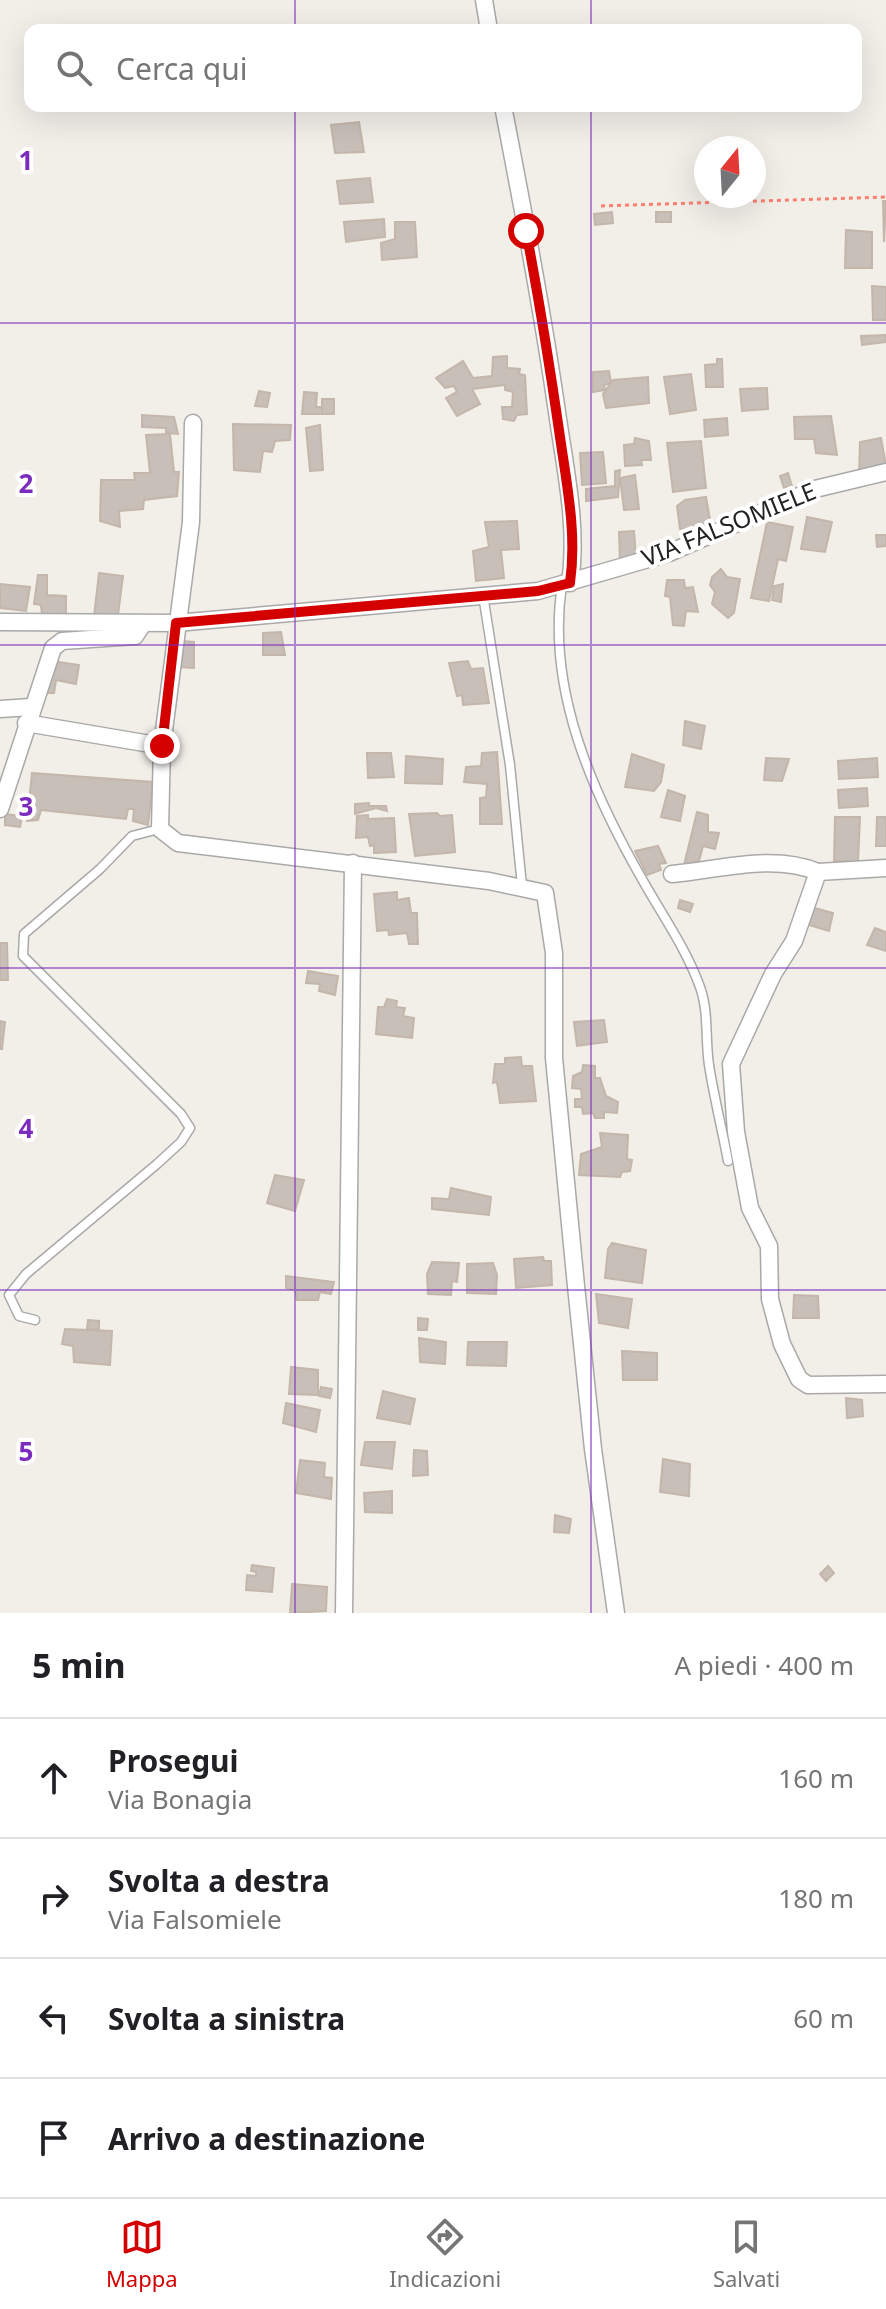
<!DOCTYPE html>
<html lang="it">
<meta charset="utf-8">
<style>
body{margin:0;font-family:"Noto Sans",sans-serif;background:#f2f2f2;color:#202124}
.compass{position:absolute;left:694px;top:136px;width:72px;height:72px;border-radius:50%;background:#fff;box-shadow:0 8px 32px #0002;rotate:18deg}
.stop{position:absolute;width:24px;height:24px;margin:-18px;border:6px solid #d40000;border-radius:50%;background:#fff}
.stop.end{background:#d40000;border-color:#fff;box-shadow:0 2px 8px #0008}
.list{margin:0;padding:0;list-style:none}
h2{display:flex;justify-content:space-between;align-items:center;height:104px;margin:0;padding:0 32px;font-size:34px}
h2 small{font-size:26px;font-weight:400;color:#757577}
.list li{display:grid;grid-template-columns:52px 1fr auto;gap:24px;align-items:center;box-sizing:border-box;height:120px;padding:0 32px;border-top:2px solid #e0e0e0}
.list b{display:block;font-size:30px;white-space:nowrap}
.list p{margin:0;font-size:26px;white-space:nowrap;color:#757577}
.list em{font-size:26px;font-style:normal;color:#757577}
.icon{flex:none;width:44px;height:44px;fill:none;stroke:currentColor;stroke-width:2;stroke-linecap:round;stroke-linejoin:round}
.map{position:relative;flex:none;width:886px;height:1613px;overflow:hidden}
.search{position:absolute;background:#fff;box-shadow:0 8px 32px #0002;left:24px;right:24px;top:24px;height:88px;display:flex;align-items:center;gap:20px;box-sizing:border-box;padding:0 28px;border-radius:16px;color:#757577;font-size:30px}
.sheet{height:584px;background:#fff}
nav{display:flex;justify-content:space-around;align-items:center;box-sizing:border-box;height:112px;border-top:2px solid #e0e0e0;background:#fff;font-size:22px;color:#757577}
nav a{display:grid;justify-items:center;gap:4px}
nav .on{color:#d40000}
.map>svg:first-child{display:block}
.building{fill:#c7bfb8;stroke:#c4b6ab;stroke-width:2}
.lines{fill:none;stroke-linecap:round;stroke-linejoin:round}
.lane-casing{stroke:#a9a9a9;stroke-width:11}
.street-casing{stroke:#a9a9a9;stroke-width:19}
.path{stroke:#fa8072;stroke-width:3;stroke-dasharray:4 4;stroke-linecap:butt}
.lane{stroke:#fff;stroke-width:8}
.street{stroke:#fff;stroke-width:16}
.route{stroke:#d40000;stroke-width:10}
.grid{fill:none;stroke:#7b2cbf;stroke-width:2;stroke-opacity:0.55}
.labels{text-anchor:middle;stroke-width:8;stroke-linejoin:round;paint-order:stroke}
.street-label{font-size:24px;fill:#222;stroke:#fff}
.grid-label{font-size:26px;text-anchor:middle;font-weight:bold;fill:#7b2cbf;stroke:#fff;stroke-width:8;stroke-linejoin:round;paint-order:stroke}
</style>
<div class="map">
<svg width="886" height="1613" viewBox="0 0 886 1613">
<rect width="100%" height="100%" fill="#f2efe9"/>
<g class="building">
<polygon points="359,122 364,152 335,153 331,125"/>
<polygon points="370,178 373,202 340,204 337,181"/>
<polygon points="883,201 886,201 884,242"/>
<polygon points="612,212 613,223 595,225 594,214"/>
<rect x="656" y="212" width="15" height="10"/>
<polygon points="384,219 385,237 346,242 344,222"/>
<polygon points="395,222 415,222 417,257 382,260 381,243 395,239"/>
<polygon points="846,230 872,232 872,268 845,268"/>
<polygon points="872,286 886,287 886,320 873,320"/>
<polygon points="886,335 886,342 862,345 861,336"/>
<polygon points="507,356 507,368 520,369 519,374 525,375 527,414 517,415 514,421 503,419 502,407 512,407 513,392 505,390 505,385 472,389 480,404 457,416 446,398 457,392 454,386 445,388 436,378 463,361 473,378 492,376 493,357"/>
<polygon points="722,359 723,387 706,387 705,365 717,364 717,359"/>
<polygon points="609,371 611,383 604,385 605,390 593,392 593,372"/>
<polygon points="691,374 696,410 670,414 664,377"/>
<polygon points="648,377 649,403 606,408 603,394 613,380"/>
<polygon points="767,388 768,409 742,411 740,389"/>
<polygon points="259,391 270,393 267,407 255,406"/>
<polygon points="304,392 317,393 316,407 322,407 322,414 302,414"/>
<rect x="322" y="399" width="12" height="15"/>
<polygon points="142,415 174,417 178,434 166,433 166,428 142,427"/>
<polygon points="831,416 837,455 816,453 814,439 795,439 794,417"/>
<polygon points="727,418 728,435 705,437 704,420"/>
<polygon points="233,424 291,425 290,440 275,441 272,452 263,451 260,472 234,470"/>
<polygon points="320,425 323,470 310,471 306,428"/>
<polygon points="170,434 174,472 179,472 177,496 144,500 143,509 119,511 120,527 100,521 101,480 135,480 134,473 150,473 146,435"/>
<polygon points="635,438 649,441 651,460 641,460 642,465 625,466 624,445 634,444"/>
<polygon points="881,438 886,466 859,474 860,442"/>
<polygon points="701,441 706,488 673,492 667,443"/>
<polygon points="603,452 606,483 582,485 580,453"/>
<polygon points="620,470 618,497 586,501 586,489 615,486 615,471"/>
<polygon points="788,473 792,486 784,488 780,476"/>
<polygon points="635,475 639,509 624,510 620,478"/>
<polygon points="706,497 712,530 688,535 687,529 680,529 677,506 685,500"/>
<polygon points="807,517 832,522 825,552 801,549"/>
<polygon points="517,521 519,549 501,550 504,578 476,581 473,551 489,547 485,522"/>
<polygon points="767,522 793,527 786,561 778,559 769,601 751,598"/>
<polygon points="634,531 636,557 620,562 619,532"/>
<polygon points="876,535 886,535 886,546 877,547"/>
<polygon points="721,569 727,577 740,579 734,613 728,618 712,604 715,592 710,585 712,577"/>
<polygon points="99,573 123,576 118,615 94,616"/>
<polygon points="38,575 47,575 47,595 66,596 66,617 42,615 41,605 34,604"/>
<polygon points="667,580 684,580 685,588 693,587 698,612 686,611 684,626 673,625 670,597 665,596"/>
<polygon points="0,584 30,587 26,611 0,608"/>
<polygon points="783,584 781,602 772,600 774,586"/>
<polygon points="281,632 285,655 263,655 263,633"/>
<polygon points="182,641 194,642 194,668 177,667"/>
<polygon points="52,661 79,665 76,684 56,680 54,693 47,693"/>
<polygon points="468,661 471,669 483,668 489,703 463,705 462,695 457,696 449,663"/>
<polygon points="685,721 705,726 701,749 683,745"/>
<polygon points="497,752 502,824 480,824 480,798 486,797 487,784 464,782 466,767 481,766 482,753"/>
<polygon points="367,753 391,753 394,777 368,778"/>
<polygon points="632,754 664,765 661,782 654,791 625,787"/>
<polygon points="406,756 443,759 442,784 405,783"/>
<polygon points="766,758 789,759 782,781 764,780"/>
<polygon points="877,758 878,777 839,779 838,761"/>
<polygon points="32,773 153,782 148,825 133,821 134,809 128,809 126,819 41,810 38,820 27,821"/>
<polygon points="867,788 868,806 839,808 838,790"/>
<polygon points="668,790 685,796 680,821 661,817"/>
<polygon points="369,803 369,806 386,806 387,811 376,808 355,814 355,804"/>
<polygon points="697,812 708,815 708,832 719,833 715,849 703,846 697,869 683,869"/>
<polygon points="437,813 440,816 452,815 455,852 415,856 409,814"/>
<polygon points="5,814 22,816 20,827 5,825"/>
<polygon points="368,815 368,819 394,818 396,852 374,853 374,845 370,846 368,837 356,838 357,816"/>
<polygon points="835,817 860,817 858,862 834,861"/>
<polygon points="877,817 886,817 886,846 876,846"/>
<polygon points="658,846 666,863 659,864 661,870 647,875 635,851"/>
<polygon points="397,892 397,900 409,898 411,913 417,913 418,944 409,944 407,933 389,935 388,930 377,931 374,894"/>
<polygon points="680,900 693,904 690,912 678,908"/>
<polygon points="811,907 833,913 829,931 806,924"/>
<polygon points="875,928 886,932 886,951 867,945"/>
<polygon points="0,943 7,943 8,980 0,980"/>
<polygon points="308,971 338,976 335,995 319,991 320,984 306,983"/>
<polygon points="387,999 397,1001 396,1007 405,1008 403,1016 414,1018 412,1038 376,1034 378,1007 384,1007"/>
<polygon points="604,1020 607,1042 577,1046 574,1022"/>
<polygon points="0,1021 5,1022 2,1049 0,1049"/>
<polygon points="521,1057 522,1066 532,1066 536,1101 500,1103 497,1082 493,1083 495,1064 505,1064 505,1058"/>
<polygon points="583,1065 595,1066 595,1078 600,1078 606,1096 618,1102 617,1113 604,1112 604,1118 595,1118 593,1113 583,1114 582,1107 575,1107 575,1099 582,1099 581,1089 572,1088 573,1076 582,1072"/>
<polygon points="600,1133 628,1135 627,1159 632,1160 630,1171 622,1172 620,1177 579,1175 581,1154 602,1147"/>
<polygon points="275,1175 304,1180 295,1211 267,1203"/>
<polygon points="451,1188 491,1197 489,1215 432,1209 432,1198 449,1199"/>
<polygon points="612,1243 646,1250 642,1283 605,1278 608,1249"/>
<polygon points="543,1257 544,1261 551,1261 552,1285 516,1288 514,1259"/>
<polygon points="432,1262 459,1263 457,1282 452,1281 451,1295 428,1294 427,1274"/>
<polygon points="493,1263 497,1275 496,1294 467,1293 467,1264"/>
<polygon points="286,1276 334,1282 331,1294 320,1292 318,1300 297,1300 295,1290 286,1288"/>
<polygon points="596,1294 632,1299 628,1328 599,1323"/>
<polygon points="794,1295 818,1296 819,1318 793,1318"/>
<polygon points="418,1318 428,1319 427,1330 418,1330"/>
<polygon points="88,1320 99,1321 99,1329 87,1329"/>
<polygon points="65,1329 112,1331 110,1365 74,1362 73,1346 62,1344"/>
<polygon points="419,1338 446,1342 445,1364 420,1362"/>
<polygon points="468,1342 507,1342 506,1366 467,1365"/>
<polygon points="622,1351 657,1353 657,1380 623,1380"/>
<polygon points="291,1367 318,1370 318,1395 289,1394"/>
<polygon points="321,1387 332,1389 330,1398 319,1396"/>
<polygon points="383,1391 415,1399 410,1424 377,1418"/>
<polygon points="846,1398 862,1400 863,1416 847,1418"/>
<polygon points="286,1403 320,1410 316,1432 283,1423"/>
<polygon points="365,1442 395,1442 392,1469 361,1465"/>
<polygon points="414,1450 427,1451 428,1475 413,1476"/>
<polygon points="663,1459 690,1464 689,1496 660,1492"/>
<polygon points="300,1460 325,1463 324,1477 332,1478 331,1499 296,1493"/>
<polygon points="392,1491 392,1513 365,1512 364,1493"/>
<polygon points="555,1515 571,1519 569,1533 554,1532"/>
<polygon points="252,1565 274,1568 272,1592 246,1590 247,1575 256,1576 256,1572 251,1571"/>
<polygon points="828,1566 834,1573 826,1581 820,1574"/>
<polygon points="292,1584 327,1587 326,1611 290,1613"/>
</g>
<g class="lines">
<defs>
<g id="lane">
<path d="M562 585C546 688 592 792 642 879 662 915 686 948 700 987 709 1012 705 1039 709 1065 714 1097 722 1129 728 1161"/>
<polyline points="483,595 510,765 522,886"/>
<polyline points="35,1320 19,1316 9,1295 26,1274 157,1164 181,1142 190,1128 181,1114 23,956 24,934 100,869 132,836 159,829"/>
</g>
<g id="street">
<polyline points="484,0 489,30"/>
<path d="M503 106C523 210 543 314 558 419 566 473 578 528 570 583"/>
<polyline points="193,423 191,522 162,746 160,829 178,843 489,881 545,893 554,953 554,1058 576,1286 593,1449 616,1613"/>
<polyline points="0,622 176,623 538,591 669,553 815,489 886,472"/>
<polyline points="0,709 31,707"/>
<polyline points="26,723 162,746"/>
<polyline points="0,809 53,648 62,641 135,636 143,624"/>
<polyline points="886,868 818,872 794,941 773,974 731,1064 736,1132 750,1208 769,1246 770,1299 782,1344 799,1379 808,1385 886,1384"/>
<path d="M672 874C719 870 773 853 818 872"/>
<polyline points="344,1613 353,863"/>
</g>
</defs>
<use href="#lane" class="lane-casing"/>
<use href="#street" class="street-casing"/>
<polyline class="path" points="601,206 886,197"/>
<use href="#lane" class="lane"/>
<use href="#street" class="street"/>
</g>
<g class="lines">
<path class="route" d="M162 746 176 623 538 591 570 583C577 534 567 486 560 437 550 368 539 299 526 231"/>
</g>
<path class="grid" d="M295 0V30M591 0V30M295 106V1613M591 106V1613M0 323H886M0 645H886M0 968H886M0 1290H886"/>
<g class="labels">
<g class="street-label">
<text transform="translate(729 525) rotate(-22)" y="8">VIA FALSOMIELE</text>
</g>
</g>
<g class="grid-label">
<text x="26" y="170">1</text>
<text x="26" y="493">2</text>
<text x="26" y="816">3</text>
<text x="26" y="1138">4</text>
<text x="26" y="1461">5</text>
</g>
</svg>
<svg class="compass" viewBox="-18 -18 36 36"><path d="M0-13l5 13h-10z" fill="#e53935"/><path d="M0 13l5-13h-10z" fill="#757577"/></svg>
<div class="stop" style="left:526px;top:231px"></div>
<div class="stop end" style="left:162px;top:746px"></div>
<div class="search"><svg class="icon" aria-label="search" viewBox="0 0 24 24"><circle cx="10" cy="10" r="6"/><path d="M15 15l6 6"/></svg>Cerca qui</div>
</div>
<section class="sheet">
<h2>5 min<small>A piedi · 400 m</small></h2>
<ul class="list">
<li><svg class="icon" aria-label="ahead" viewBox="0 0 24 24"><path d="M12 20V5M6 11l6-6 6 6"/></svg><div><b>Prosegui</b><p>Via Bonagia</p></div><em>160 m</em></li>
<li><svg class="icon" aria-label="right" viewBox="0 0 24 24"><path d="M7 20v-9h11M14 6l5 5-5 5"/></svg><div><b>Svolta a destra</b><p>Via Falsomiele</p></div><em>180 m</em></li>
<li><svg class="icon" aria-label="left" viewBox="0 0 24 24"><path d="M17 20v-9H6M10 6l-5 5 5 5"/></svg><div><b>Svolta a sinistra</b></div><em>60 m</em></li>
<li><svg class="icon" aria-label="arrive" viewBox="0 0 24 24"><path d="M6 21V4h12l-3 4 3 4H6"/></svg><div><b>Arrivo a destinazione</b></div></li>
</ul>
</section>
<nav>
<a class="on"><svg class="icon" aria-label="map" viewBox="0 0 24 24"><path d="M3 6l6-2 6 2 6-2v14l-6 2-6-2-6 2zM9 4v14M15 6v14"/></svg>Mappa</a>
<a><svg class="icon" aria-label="directions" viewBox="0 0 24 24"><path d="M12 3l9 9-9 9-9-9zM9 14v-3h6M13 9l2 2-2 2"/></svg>Indicazioni</a>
<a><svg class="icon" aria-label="saved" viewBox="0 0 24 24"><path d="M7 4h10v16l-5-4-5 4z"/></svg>Salvati</a>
</nav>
